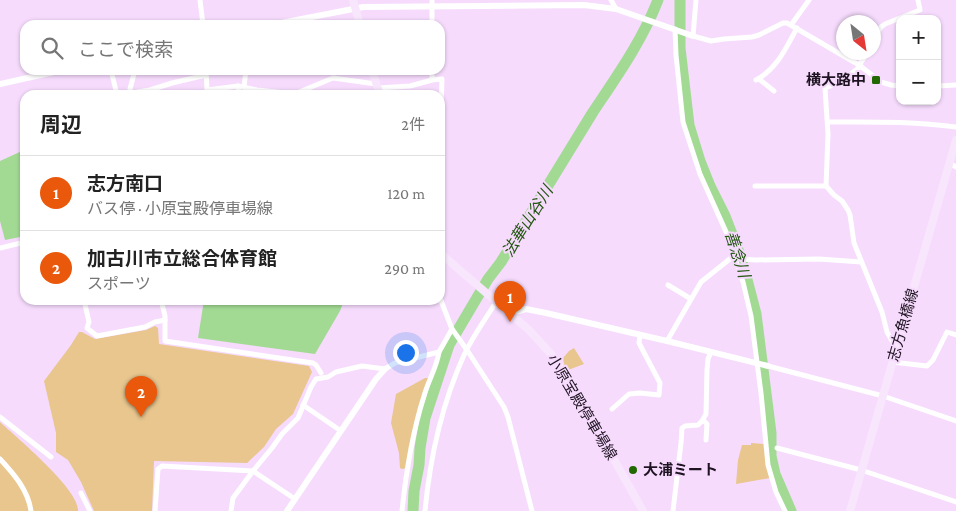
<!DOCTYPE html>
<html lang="ja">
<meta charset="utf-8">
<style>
body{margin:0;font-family:"Crimson Pro","Noto Sans JP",serif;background:#f6f6f6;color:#222}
.controls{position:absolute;right:15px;top:15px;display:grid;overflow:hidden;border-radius:10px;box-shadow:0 1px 4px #0004}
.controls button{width:45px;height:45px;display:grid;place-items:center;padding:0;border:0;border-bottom:1px solid #e0e0e0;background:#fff;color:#222;font:25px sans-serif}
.compass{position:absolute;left:836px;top:15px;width:45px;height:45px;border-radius:50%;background:#fff;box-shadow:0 1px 4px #0004;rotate:150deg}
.you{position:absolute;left:405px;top:352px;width:18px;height:18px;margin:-12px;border:4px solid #fff;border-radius:50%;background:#1a73e8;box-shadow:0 0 0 8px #1a73e833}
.badge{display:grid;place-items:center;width:32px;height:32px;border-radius:50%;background:#ea580c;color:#fff;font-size:16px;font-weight:700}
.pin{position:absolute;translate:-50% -41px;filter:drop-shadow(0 1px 2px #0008)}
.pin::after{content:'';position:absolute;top:26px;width:18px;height:15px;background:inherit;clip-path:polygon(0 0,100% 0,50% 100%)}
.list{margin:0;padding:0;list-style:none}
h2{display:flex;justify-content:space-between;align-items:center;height:65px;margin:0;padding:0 20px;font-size:21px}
h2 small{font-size:16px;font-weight:400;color:#767676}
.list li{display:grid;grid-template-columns:32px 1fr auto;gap:15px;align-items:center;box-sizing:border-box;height:75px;padding:0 20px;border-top:1px solid #e0e0e0}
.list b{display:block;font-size:19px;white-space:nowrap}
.list p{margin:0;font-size:16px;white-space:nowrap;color:#767676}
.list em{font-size:16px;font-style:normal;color:#767676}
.icon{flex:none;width:28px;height:28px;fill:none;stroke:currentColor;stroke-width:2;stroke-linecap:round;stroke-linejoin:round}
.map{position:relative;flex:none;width:956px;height:511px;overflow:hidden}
.search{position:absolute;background:#fff;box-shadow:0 1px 4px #0004;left:20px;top:20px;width:425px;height:55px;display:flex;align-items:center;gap:12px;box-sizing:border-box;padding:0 18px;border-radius:15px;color:#767676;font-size:19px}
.panel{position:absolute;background:#fff;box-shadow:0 1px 4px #0004;left:20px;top:90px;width:425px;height:215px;border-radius:15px}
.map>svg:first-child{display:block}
.green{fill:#e8c68e}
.water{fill:#a2da94}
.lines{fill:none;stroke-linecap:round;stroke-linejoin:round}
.river{stroke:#a2da94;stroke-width:11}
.minor{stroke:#fff;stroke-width:5}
.tertiary{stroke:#fff;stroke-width:6}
.secondary{stroke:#f8e6fd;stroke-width:8}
.poi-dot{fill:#216800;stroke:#f6dbfd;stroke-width:2}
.labels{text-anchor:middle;stroke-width:4;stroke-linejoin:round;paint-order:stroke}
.poi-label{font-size:15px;font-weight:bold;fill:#1e1321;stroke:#f6dbfd;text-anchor:end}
.street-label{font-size:15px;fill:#1e1321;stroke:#f6dbfd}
.water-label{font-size:16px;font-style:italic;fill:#235712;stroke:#f6dbfd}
</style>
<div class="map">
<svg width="956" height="511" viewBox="0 0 956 511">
<rect width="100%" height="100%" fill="#f6dbfd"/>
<g class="green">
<polygon points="155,326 158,328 159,344 309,366 312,372 293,414 276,429 264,447 247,463 154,461 152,511 94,511 81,482 68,460 56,452 56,433 44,381 71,345 79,332 82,332 95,339 146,330"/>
<polygon points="574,348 584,364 568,370 564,364 563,358 569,351"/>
<polygon points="425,378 429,378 406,468 402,469 400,468 399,453 391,423 396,394"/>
<path d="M0 422C16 437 80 490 78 511H0Z"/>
<polygon points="751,443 765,444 770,478 736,484 738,460 742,445 751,445"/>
</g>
<g class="water">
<polygon points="22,151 25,153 25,236 5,240 0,221 0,161"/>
<polygon points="204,300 344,300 340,311 315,354 198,338"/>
</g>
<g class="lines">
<g class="river">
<polyline points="680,0 680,48 689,125 700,161 710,186 725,216 740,255 745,272 756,314 771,433 771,456 775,474 791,511"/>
<path d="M413 511 414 491 419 465 420 448 425 418 449 345 488 279 501 262C532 212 562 162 593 112 617 76 642 41 658 0"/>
</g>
<g class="minor">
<polyline points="200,0 203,25"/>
<polyline points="611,0 616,9"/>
<polyline points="696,0 693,36 711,41 724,39 752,37 759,35 783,23 787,23 859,65 881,82 891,85 900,86"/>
<polyline points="432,25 432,0"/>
<polyline points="791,25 809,0"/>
<polyline points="675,29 676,55 683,122 700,174 727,234 743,282 751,316 761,393 768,465 776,492 785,511"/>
<polyline points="874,39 881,27 885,24 920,10 918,0"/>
<polyline points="859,65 868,52"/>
<polyline points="861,66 839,83 825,88 828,134 826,186 834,195 842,201 848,210 850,215 854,243 882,312 887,332 896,348"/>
<polyline points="111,70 117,95"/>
<polyline points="206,70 207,90 238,86 257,90 286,93 291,95"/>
<polyline points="432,70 432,80"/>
<polyline points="759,79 774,91"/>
<path d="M756 80C777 69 786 48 797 28"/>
<polyline points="238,86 239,95"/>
<polyline points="937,86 956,85"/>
<polyline points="244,87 246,70"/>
<polyline points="378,88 410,86 432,80 442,79 441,110 440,111"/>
<polyline points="131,93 130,89 135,70"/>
<polyline points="118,95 150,90 172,83 206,75"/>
<polyline points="292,95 333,78 376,84"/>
<path d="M828 122C871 122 913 121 956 127"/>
<polyline points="949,163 956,167"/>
<polyline points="755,186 826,186"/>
<polyline points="0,248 25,242"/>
<polyline points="668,285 691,299"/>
<polyline points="440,298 452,329 467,350 504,407 508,417 532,511"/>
<polyline points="84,300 89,322 87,328 97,336 145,327 155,322 165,320 165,316 161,300"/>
<polyline points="165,320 165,341 313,363 316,365 321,373"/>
<polyline points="667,341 701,282 731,258 755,260 819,259 861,262"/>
<polyline points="892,362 927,366 933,360 947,332 956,335"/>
<polyline points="768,366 883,396 956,421"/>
<polyline points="303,405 341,431"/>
<polyline points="612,409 629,394 640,393 659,395 660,383 639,343 640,335"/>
<polyline points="0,417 51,457"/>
<polyline points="703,420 707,424 706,440"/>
<polyline points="777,448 861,470 956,502"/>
<path d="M0 459C14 474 28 490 31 511"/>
<polyline points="81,493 90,511"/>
<polyline points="155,511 158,469 162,466 253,471 295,499"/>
<polyline points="231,511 233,498 253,471 272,448 282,434 298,418 311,387 316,379 328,377 336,372 362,366 385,369 395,363 439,352 452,329"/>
<path d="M402 511C406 472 412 434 424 396 428 381 437 367 439 352"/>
<path d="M425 511C430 457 442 404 464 355 473 336 485 320 496 302"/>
<polyline points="673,511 681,443 682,428 685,426 698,425 702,421 706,414 707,370 708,359 711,352"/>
</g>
<g class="tertiary">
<polyline points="271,25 363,7 584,5 616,9 693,36"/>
<polyline points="0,84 63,70"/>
<polyline points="509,314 526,309 546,313 667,341 768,366"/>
<polyline points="287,511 376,379 385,369"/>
</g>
<g class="secondary">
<polyline points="353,0 360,25"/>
<polyline points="372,70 380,95"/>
<polyline points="440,253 529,330 551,354 572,385 643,511"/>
<polyline points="850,511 956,140"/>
</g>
</g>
<g class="poi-dot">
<rect x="871" y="75" width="10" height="10" rx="2.5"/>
<circle cx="633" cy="470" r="5"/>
</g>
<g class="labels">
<g class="poi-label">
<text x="866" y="85">横大路中</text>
<text x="643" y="475" text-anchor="start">大浦ミート</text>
</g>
<g class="street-label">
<text transform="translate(903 325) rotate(-74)" y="5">志方魚橋線</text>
<text transform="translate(582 407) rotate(59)" y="5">小原宝殿停車場線</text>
</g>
<g class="water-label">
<text transform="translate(527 221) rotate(-58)" y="6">法華山谷川</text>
<text transform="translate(738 254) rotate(72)" y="6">善念川</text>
</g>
</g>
</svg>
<div class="controls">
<button>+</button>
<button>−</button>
</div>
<svg class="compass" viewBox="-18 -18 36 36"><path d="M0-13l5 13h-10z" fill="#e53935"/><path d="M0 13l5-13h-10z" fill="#767676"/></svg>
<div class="you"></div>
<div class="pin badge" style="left:510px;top:322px">1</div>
<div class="pin badge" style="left:141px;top:417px">2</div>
<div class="search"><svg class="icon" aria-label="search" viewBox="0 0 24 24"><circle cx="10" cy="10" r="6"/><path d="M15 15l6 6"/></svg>ここで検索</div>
<section class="panel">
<h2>周辺<small>2件</small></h2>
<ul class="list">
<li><span class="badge">1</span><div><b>志方南口</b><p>バス停 · 小原宝殿停車場線</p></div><em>120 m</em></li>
<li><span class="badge">2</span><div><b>加古川市立総合体育館</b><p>スポーツ</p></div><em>290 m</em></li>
</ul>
</section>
</div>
